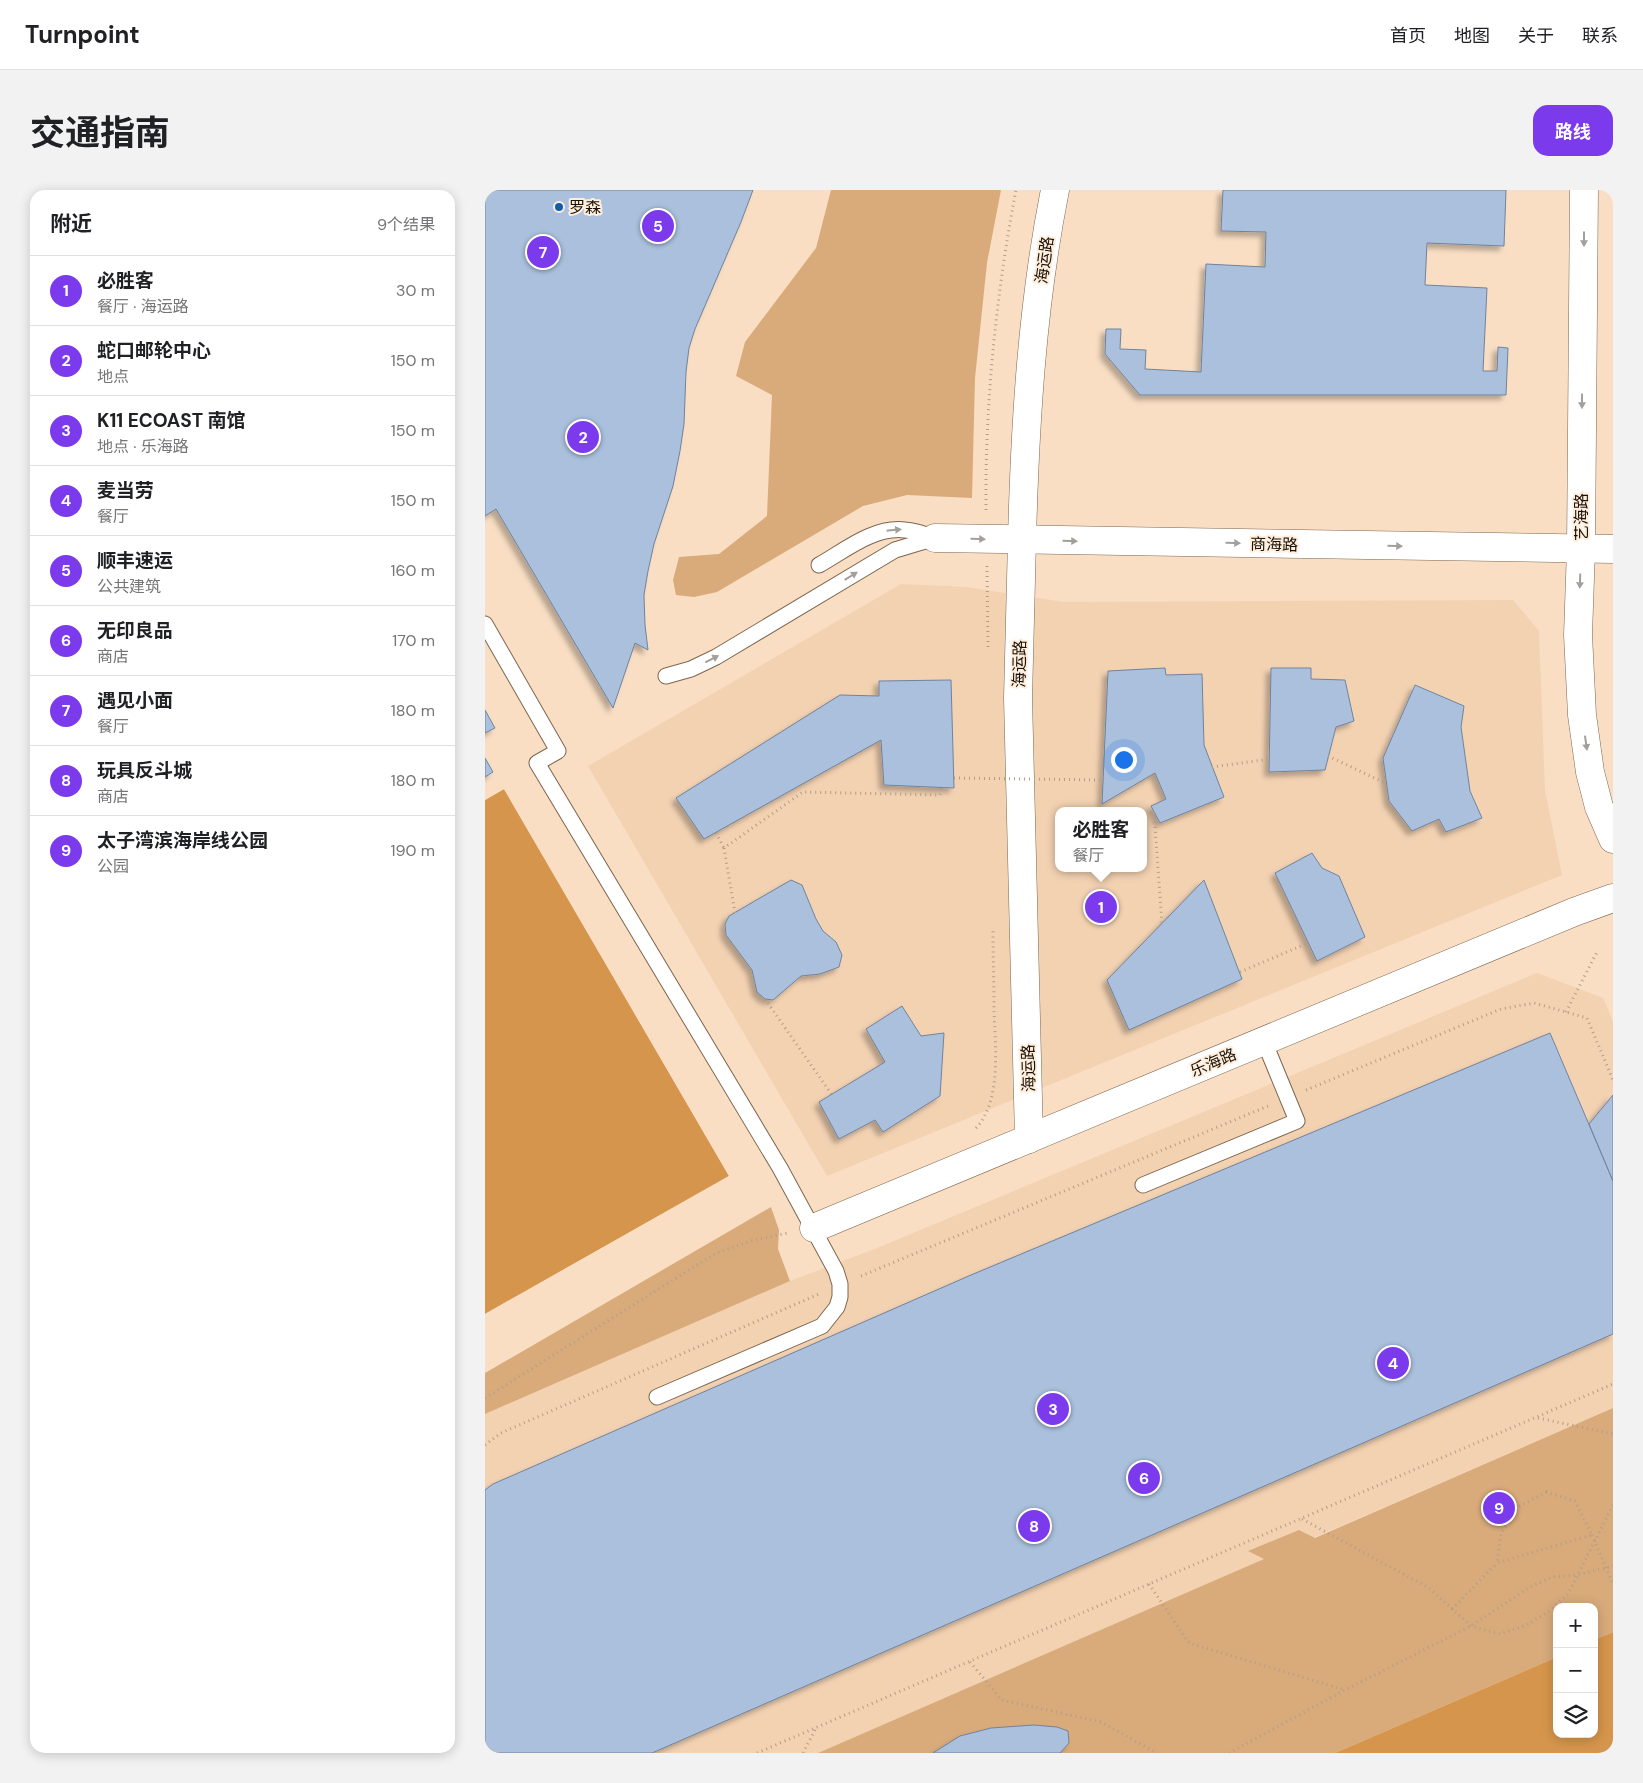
<!DOCTYPE html>
<html lang="zh">
<meta charset="utf-8">
<style>
body{margin:0;font-family:"DM Sans","Noto Sans SC",sans-serif;background:#f2f2f2;color:#202124}
.controls{position:absolute;right:15px;bottom:15px;display:grid;overflow:hidden;border-radius:10px;box-shadow:0 2px 12px #0003}
.controls button{width:45px;height:45px;display:grid;place-items:center;padding:0;border:0;border-bottom:1px solid #e0e0e0;background:#fff;color:#202124;font:25px sans-serif}
.you{position:absolute;left:638px;top:569px;width:18px;height:18px;margin:-12px;border:4px solid #fff;border-radius:50%;background:#1a73e8;box-shadow:0 0 0 8px #1a73e833}
.badge{display:grid;place-items:center;width:32px;height:32px;border-radius:50%;background:#7c3aed;color:#fff;font-size:16px;font-weight:700}
.pin{position:absolute;translate:-50% -50%;border:2px solid #fff;box-shadow:0 1px 5px #0006}
.popup{position:absolute;left:570px;top:617px;width:92px;height:65px;box-sizing:border-box;display:grid;place-content:center;border-radius:10px;background:#fff;filter:drop-shadow(0 1px 4px #0005);font-size:16px;white-space:nowrap;color:#757577}
.popup b{font-size:19px;color:#202124}
.popup::after{content:'';position:absolute;left:50%;top:100%;margin-left:-10px;border:10px solid transparent;border-top-color:#fff}
.list{margin:0;padding:0;list-style:none}
h2{display:flex;justify-content:space-between;align-items:center;height:65px;margin:0;padding:0 20px;font-size:21px}
h2 small{font-size:16px;font-weight:400;color:#757577}
.list li{display:grid;grid-template-columns:32px 1fr auto;gap:15px;align-items:center;box-sizing:border-box;height:70px;padding:0 20px;border-top:1px solid #e0e0e0}
.list b{display:block;font-size:19px;white-space:nowrap}
.list p{margin:0;font-size:16px;white-space:nowrap;color:#757577}
.list em{font-size:16px;font-style:normal;color:#757577}
.icon{flex:none;width:28px;height:28px;fill:none;stroke:currentColor;stroke-width:2;stroke-linecap:round;stroke-linejoin:round}
.map{position:relative;flex:none;width:1128px;height:1563px;overflow:hidden;border-radius:15px}
header{display:flex;align-items:center;gap:30px;box-sizing:border-box;height:70px;padding:0 25px;background:#fff;border-bottom:1px solid #e0e0e0}
header strong{font-size:24px}
nav{display:flex;gap:28px;margin-inline-start:auto;font-size:18px}
.intro{display:flex;align-items:center;justify-content:space-between;box-sizing:border-box;height:120px;padding:0 30px}
h1{margin:0;font-size:35px}
.button{padding:12px 22px;border-radius:15px;background:#7c3aed;color:#fff;font-size:18px;font-weight:700}
main{display:flex;gap:30px;padding:0 30px}
aside{flex:1;background:#fff;border-radius:15px;box-shadow:0 2px 12px #0003}
.map>svg:first-child{display:block}
.built{fill:#f3d2b2;fill-rule:evenodd}
.green{fill:#d9ab7b}
.water{fill:#d5954c}
.pier{fill:#f9dec3}
.building{fill:#aac0dc;stroke:#6f839e;filter:url(#shadow)}
.lines{fill:none;stroke-linecap:round;stroke-linejoin:round}
.lane-casing{stroke:#7d664e;stroke-width:17}
.street-casing{stroke:#7d664e;stroke-width:29}
.secondary-casing{stroke:#7d664e;stroke-width:29}
.path{stroke:#b39d88;stroke-width:3;stroke-dasharray:1 4;stroke-linecap:butt}
.lane{stroke:#fff;stroke-width:15}
.street{stroke:#fff;stroke-width:28}
.secondary{stroke:#fff;stroke-width:28}
.path-bridge{stroke:#b39d88;stroke-width:3;stroke-dasharray:1 4;stroke-linecap:butt}
.oneway{fill:#a3a09c}
.poi-dot{fill:#135cab;stroke:#feeedd;stroke-width:2}
.labels{text-anchor:middle;stroke-width:4;stroke-linejoin:round;paint-order:stroke}
.poi-label{font-size:16px;fill:#1a1107;stroke:#feeedd;text-anchor:start}
.street-label{font-size:16px;fill:#1a1107;stroke:#feeedd}
</style>
<header>
<strong>Turnpoint</strong>
<nav><a>首页</a><a>地图</a><a>关于</a><a>联系</a></nav>
</header>
<div class="intro"><h1>交通指南</h1><a class="button">路线</a></div>
<main>
<aside>
<h2>附近<small>9个结果</small></h2>
<ul class="list">
<li><span class="badge">1</span><div><b>必胜客</b><p>餐厅 · 海运路</p></div><em>30 m</em></li>
<li><span class="badge">2</span><div><b>蛇口邮轮中心</b><p>地点</p></div><em>150 m</em></li>
<li><span class="badge">3</span><div><b>K11 ECOAST 南馆</b><p>地点 · 乐海路</p></div><em>150 m</em></li>
<li><span class="badge">4</span><div><b>麦当劳</b><p>餐厅</p></div><em>150 m</em></li>
<li><span class="badge">5</span><div><b>顺丰速运</b><p>公共建筑</p></div><em>160 m</em></li>
<li><span class="badge">6</span><div><b>无印良品</b><p>商店</p></div><em>170 m</em></li>
<li><span class="badge">7</span><div><b>遇见小面</b><p>餐厅</p></div><em>180 m</em></li>
<li><span class="badge">8</span><div><b>玩具反斗城</b><p>商店</p></div><em>180 m</em></li>
<li><span class="badge">9</span><div><b>太子湾滨海岸线公园</b><p>公园</p></div><em>190 m</em></li>
</ul>
</aside>
<div class="map">
<svg width="1128" height="1563" viewBox="0 0 1128 1563">
<defs>
<filter id="shadow"><feDropShadow dx="-4.5" dy="4.5" stdDeviation="2.5" flood-color="#0004"/></filter>
</defs>
<rect width="100%" height="100%" fill="#f9dec3"/>
<g class="built">
<path d="M416 394 482 397 579 412 1028 410 1054 441 1060 600 1077 685 342 986 103 576ZM574 621H658V678H574Z"/>
<polygon points="1052,783 1118,808 1128,831 1128,1218 333,1563 0,1563 0,1224 305,1091 392,1058"/>
</g>
<g class="green">
<polygon points="346,0 516,0 502,73 490,188 487,308 422,305 378,316 232,402 209,407 191,405 188,390 194,367 234,364 282,326 287,205 251,186 260,152 331,58"/>
<polygon points="286,1017 294,1040 293,1059 305,1091 0,1224 0,1183"/>
<polygon points="1128,1218 1128,1442 1109,1450 1109,1417 1072,1417 1072,1467 850,1563 333,1563 779,1369 763,1361 814,1340 830,1348"/>
</g>
<g class="water">
<polygon points="19,599 244,986 0,1124 0,610"/>
<polygon points="1128,1442 1128,1563 850,1563 1072,1467 1072,1544 1109,1544 1109,1450"/>
</g>
<polygon class="pier" points="19,597 247,986 0,1127 0,1124 244,986 19,599 0,610 0,607"/>
<g class="building">
<polygon points="0,0 268,0 256,32 210,139 204,158 201,182 199,234 195,261 188,296 169,354 163,381 159,405 160,435 163,460 150,453 128,518 11,319 0,326"/>
<polygon points="738,0 1021,0 1019,56 942,53 940,95 1002,98 998,181 1012,181 1013,157 1023,158 1021,205 655,205 620,164 621,139 636,139 635,159 661,160 660,179 716,182 721,74 780,77 781,42 736,41"/>
<polygon points="680,478 681,485 717,484 719,555 739,607 675,633 666,616 681,609 670,583 617,614 623,481"/>
<polygon points="786,478 826,478 826,489 860,490 869,531 851,537 840,580 784,582"/>
<polygon points="466,490 469,598 399,595 396,550 219,649 191,608 355,505 394,506 394,491"/>
<polygon points="930,495 979,516 976,537 985,601 997,628 961,642 954,629 927,641 904,611 898,568"/>
<polygon points="0,520 10,538 0,543"/>
<polygon points="0,568 8,582 0,587"/>
<polygon points="827,663 837,678 854,686 880,747 832,771 790,683"/>
<polygon points="306,690 317,695 331,729 338,741 351,752 357,765 354,777 335,784 316,786 288,810 280,809 272,802 267,780 241,745 240,734 244,726"/>
<polygon points="719,690 757,789 644,840 622,790"/>
<polygon points="417,816 436,846 459,843 455,906 398,942 390,930 354,949 334,912 400,872 381,839"/>
<polygon points="1065,843 1128,991 1128,1144 167,1563 0,1563 0,1300 8,1294 486,1085"/>
<polygon points="1128,905 1128,991 1104,934"/>
<polygon points="549,1535 572,1537 583,1541 584,1553 575,1563 448,1563 475,1546 506,1538"/>
</g>
<g class="lines">
<defs>
<g id="lane">
<path d="M334 375C359 361 389 336 420 340 431 341 440 344 450 348"/>
<polyline points="0,434 73,561 52,573 295,978 351,1081 355,1094 355,1107 352,1117 337,1136 172,1207"/>
<polyline points="181,486 206,479 231,467 410,360 450,348"/>
<polyline points="658,995 812,931 779,851"/>
</g>
<g id="street">
<polyline points="537,350 533,508 544,949"/>
<polyline points="329,1038 1089,722 1128,708"/>
</g>
<g id="secondary">
<polyline points="1099,0 1096,359 1093,445 1097,525 1105,582 1114,617 1128,649"/>
<polyline points="450,348 1128,359"/>
<path d="M537 350C540 233 547 115 570 0"/>
</g>
</defs>
<use href="#lane" class="lane-casing"/>
<use href="#street" class="street-casing"/>
<use href="#secondary" class="secondary-casing"/>
<g class="path">
<path d="M501 320C500 213 511 105 531 0"/>
<polyline points="502,376 503,460"/>
<polyline points="843,566 902,594"/>
<polyline points="727,577 785,569"/>
<polyline points="669,622 677,734"/>
<polyline points="231,643 239,658"/>
<polyline points="250,723 239,658 318,602 455,605 456,597"/>
<polyline points="755,782 823,753"/>
<polyline points="280,809 347,905"/>
<polyline points="1081,822 1112,762"/>
<polyline points="821,900 1016,819 1049,813 1102,828 1128,890"/>
<path d="M491 938C517 911 510 854 509 819 509 792 508 766 508 739"/>
<polyline points="376,1086 783,916"/>
<polyline points="0,1208 231,1063 269,1050 303,1043"/>
<polyline points="1053,1228 1128,1244"/>
<polyline points="0,1255 16,1243 334,1104"/>
<polygon points="1061,1302 1090,1311 1107,1345 1012,1373 1016,1343 1033,1317"/>
<polyline points="817,1329 944,1398 986,1436 1015,1444 1042,1435 1066,1420 1083,1404 1128,1315"/>
<polyline points="664,1394 704,1453 860,1500"/>
<polyline points="967,1419 1012,1373"/>
<polyline points="485,1472 517,1510 616,1532 672,1563"/>
<polyline points="272,1563 1128,1194"/>
<polyline points="318,1563 331,1538"/>
<polyline points="744,1563 860,1500 986,1436 1045,1397 1068,1387 1093,1385 1128,1376"/>
</g>
<use href="#lane" class="lane"/>
<use href="#street" class="street"/>
<use href="#secondary" class="secondary"/>
<g class="path-bridge">
<polyline points="469,588 618,590"/>
<polyline points="1107,1345 1128,1394"/>
</g>
</g>
<defs><path id="oneway-solid" d="M-6-.8H1V-3.2L6.5 0L1 3.2V.8H-6Z" transform="scale(1.25)"/></defs>
<g class="oneway">
<use href="#oneway-solid" transform="translate(1099 49) rotate(90)"/>
<use href="#oneway-solid" transform="translate(1097 211) rotate(90)"/>
<use href="#oneway-solid" transform="translate(409 340) rotate(-6)"/>
<use href="#oneway-solid" transform="translate(493 349) rotate(1)"/>
<use href="#oneway-solid" transform="translate(585 351) rotate(1)"/>
<use href="#oneway-solid" transform="translate(748 353) rotate(1)"/>
<use href="#oneway-solid" transform="translate(910 356) rotate(1)"/>
<use href="#oneway-solid" transform="translate(366 386) rotate(-31)"/>
<use href="#oneway-solid" transform="translate(1095 391) rotate(92)"/>
<use href="#oneway-solid" transform="translate(227 469) rotate(-27)"/>
<use href="#oneway-solid" transform="translate(1101 553) rotate(82)"/>
</g>
<circle class="poi-dot" cx="74" cy="17" r="5"/>
<g class="labels">
<g class="poi-label">
<text x="84" y="23">罗森</text>
</g>
<g class="street-label">
<text transform="translate(559 70) rotate(-82)" y="6">海运路</text>
<text transform="translate(1096 327) rotate(-90)" y="6">艺海路</text>
<text transform="translate(789 354) rotate(1)" y="6">商海路</text>
<text transform="translate(534 474) rotate(-89)" y="6">海运路</text>
<text transform="translate(728 872) rotate(-23)" y="6">乐海路</text>
<text transform="translate(543 878) rotate(-91)" y="6">海运路</text>
</g>
</g>
</svg>
<div class="controls">
<button>+</button>
<button>−</button>
<button><svg class="icon" aria-label="layers" viewBox="0 0 24 24"><path d="M12 4l9 5-9 5-9-5zM3 14l9 5 9-5"/></svg></button>
</div>
<div class="you"></div>
<div class="pin badge" style="left:616px;top:717px">1</div>
<div class="popup"><b>必胜客</b>餐厅</div>
<div class="pin badge" style="left:98px;top:247px">2</div>
<div class="pin badge" style="left:568px;top:1219px">3</div>
<div class="pin badge" style="left:908px;top:1173px">4</div>
<div class="pin badge" style="left:173px;top:36px">5</div>
<div class="pin badge" style="left:659px;top:1288px">6</div>
<div class="pin badge" style="left:58px;top:62px">7</div>
<div class="pin badge" style="left:549px;top:1336px">8</div>
<div class="pin badge" style="left:1014px;top:1318px">9</div>
</div>
</main>
